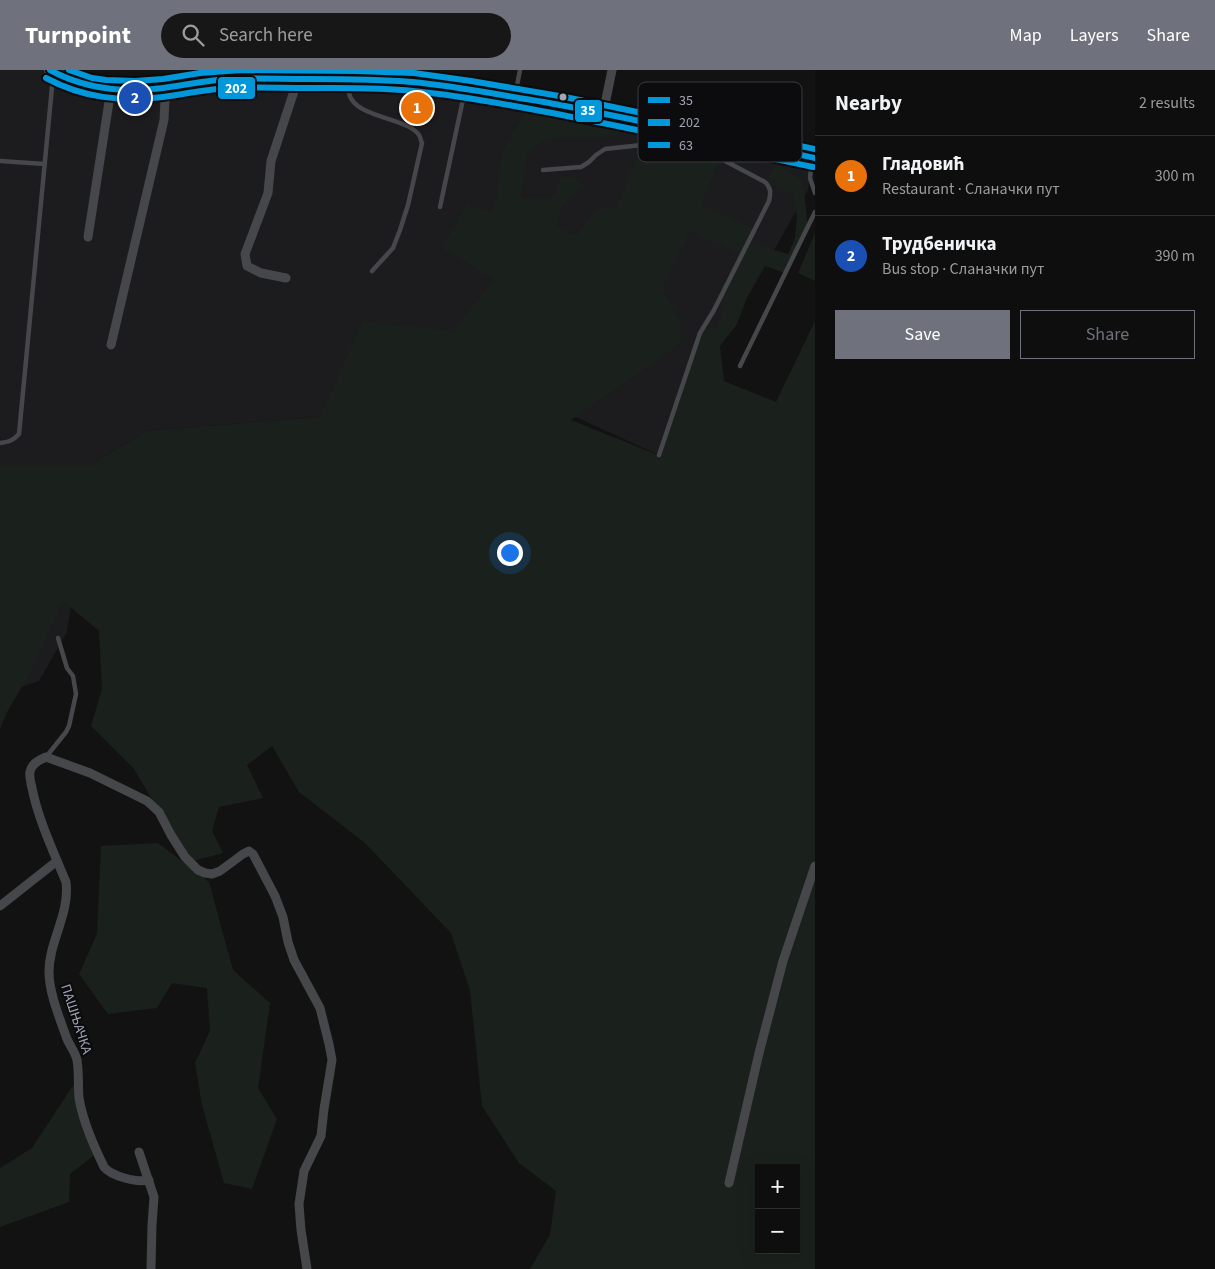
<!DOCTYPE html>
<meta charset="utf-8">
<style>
body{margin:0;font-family:"Source Sans 3",sans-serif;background:#171717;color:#f1f3f6}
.controls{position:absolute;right:15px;bottom:15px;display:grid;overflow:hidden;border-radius:0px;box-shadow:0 5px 20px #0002}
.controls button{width:45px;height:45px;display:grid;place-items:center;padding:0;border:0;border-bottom:1px solid #2e2e2e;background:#0e0e0e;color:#f1f3f6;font:25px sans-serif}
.you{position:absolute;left:509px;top:482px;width:18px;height:18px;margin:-12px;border:4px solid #fff;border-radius:50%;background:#1a73e8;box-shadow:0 0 0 8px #1a73e833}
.badge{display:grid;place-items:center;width:32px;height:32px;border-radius:50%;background:#6f727c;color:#fff;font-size:16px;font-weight:700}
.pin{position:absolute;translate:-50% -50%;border:2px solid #fff;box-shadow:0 1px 5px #0006}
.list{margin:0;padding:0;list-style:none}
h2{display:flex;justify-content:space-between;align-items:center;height:65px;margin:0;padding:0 20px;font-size:21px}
h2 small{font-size:16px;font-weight:400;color:#9b9c9e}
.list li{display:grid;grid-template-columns:32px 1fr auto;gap:15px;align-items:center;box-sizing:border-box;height:80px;padding:0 20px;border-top:1px solid #2e2e2e}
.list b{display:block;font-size:19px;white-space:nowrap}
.list p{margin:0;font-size:16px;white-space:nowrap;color:#9b9c9e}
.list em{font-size:16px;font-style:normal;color:#9b9c9e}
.actions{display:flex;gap:10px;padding:15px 20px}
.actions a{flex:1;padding:11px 0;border:1px solid #6f727c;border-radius:0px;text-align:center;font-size:18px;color:#6f727c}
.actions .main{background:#6f727c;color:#fff}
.icon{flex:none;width:28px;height:28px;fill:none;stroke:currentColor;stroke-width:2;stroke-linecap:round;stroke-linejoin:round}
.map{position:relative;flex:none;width:815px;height:1199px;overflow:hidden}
header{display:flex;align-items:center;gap:30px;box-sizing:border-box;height:70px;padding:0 25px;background:#6f727c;color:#fff}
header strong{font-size:24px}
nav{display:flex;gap:28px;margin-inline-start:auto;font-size:18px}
.search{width:350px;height:45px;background:#171717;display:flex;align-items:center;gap:12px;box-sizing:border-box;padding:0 18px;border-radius:28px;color:#9b9c9e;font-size:19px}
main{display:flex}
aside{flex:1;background:#0e0e0e}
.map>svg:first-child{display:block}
.built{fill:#1c1c1e}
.green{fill:#1a211c;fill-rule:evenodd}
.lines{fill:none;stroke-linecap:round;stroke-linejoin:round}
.lane{stroke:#46474b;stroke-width:4.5}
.street{stroke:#46474b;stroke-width:9}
.secondary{stroke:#4a4b4f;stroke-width:12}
.bus-1-casing{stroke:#0c0c0e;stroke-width:10}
.bus-2-casing{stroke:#0c0c0e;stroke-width:10}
.bus-3-casing{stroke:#0c0c0e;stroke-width:10}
.bus-1{stroke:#0098da;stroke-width:6}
.bus-2{stroke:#0098da;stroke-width:6}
.bus-3{stroke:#0098da;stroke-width:6}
.bus-dot{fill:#a1a5b5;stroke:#0c0c0e;stroke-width:2}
.labels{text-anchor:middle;stroke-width:4.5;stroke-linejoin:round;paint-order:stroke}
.street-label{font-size:14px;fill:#a1a5b5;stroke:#0c0c0e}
.key{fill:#0c0c0e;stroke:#393a40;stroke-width:1}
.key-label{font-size:14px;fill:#a1a5b5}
.line-badge{stroke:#0c0c0e;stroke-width:2}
.badge-label{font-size:14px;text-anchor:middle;font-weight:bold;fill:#fff}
</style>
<header>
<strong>Turnpoint</strong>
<div class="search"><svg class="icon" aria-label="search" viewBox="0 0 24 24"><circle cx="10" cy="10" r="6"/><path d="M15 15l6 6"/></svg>Search here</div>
<nav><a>Map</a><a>Layers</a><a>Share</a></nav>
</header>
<main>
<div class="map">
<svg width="815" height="1199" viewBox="0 0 815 1199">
<rect width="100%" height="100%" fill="#121212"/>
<polygon class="built" points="0,0 50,0 103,19 208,11 396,11 812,88 808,120 659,385 519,321 320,347 145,361 92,395 67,562 39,611 0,624"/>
<g class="green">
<polygon points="209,0 357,0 208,5"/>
<path d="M534 31 614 46 619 64 608 68 559 67 541 71 533 78 526 87 521 128 554 127 560 107H574L584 117 562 136 556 157 576 166 590 146 606 137 616 139 642 75 660 73 695 75 720 89 701 135 755 159 749 172 788 184 795 168 797 146 793 124 765 112 777 93 803 112 808 158 785 203 765 196 752 214 737 254 720 276 724 311 776 332 815 251V1199H530L550 1165 556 1121 519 1093 482 1036 470 920 451 863 365 773 299 722 272 676 247 695 263 728 219 737 212 761 223 783 189 792 134 699 91 656 102 619 99 561 63 531 29 605 8 640 0 659V396L92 395 145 361 320 347 363 251 453 261 494 209 442 178 467 134 492 142 497 125 502 83 523 45ZM690 161 741 185 720 228 724 237 717 258H703L658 385 571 350 681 273 680 251 662 218ZM759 1098H796V1180H759Z"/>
<polygon points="815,163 815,211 798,203"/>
<polygon points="158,773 209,812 233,900 270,933 258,1018 277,1049 252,1119 224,1113 202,1035 195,993 210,961 207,918 172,913 157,938 108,944 79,904 97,864 101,776"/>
<polygon points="78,1008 85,1052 97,1083 70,1104 69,1132 0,1157 0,1098 32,1078"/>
</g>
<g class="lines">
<g class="lane">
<path d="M348 11C348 18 348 25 352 30 364 48 408 49 419 65 420 66 421 71 422 73L408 135 400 160 393 178 372 201"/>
<polyline points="515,26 520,0"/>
<polyline points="812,89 810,108 815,123"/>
<polyline points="0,91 45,94"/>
<polyline points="543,100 581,97 589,92 596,85 605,79 660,73 670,69 677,62"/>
<polyline points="440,137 465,20"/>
<polyline points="740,296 815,142"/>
<path d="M0 373C8 372 13 371 19 364L52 17 54 4"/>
<path d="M659 385 700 263 714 240 769 131C771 122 771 118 765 112L695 75 687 70 682 64"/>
<polyline points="46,687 66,662 69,656 76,624 73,606 67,598 58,568"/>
</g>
<g class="street">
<polyline points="603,44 612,0"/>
<polyline points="88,167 111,19"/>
<polyline points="286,208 261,203 247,196 245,184 268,123 271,91 298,9"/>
<polyline points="111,275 164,50 165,30 163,18"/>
<polyline points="0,836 57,791"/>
<polyline points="139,1082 154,1127 152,1155 151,1199"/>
<path d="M149 1110C137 1113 111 1106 104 1097 94 1076 83 1052 79 1028 78 1016 79 1002 77 990 75 982 70 976 67 969 60 949 49 923 49 902 49 871 70 844 66 812 54 783 38 749 32 718 31 713 29 707 30 702 31 694 39 690 46 687L90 703 147 731 159 742 171 765 185 787 198 800 205 803 212 804 220 801 243 784 249 781 253 784 275 826 283 847 288 872 294 890 320 938 329 974 332 990 324 1039 321 1066 304 1101 299 1134 301 1160 307 1199"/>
<polyline points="729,1113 759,983 783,891 815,796"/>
</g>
<path class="secondary" d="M50 0C83 21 126 23 164 18 178 16 192 12 206 11 237 8 268 9 300 9 337 9 375 9 413 12 463 17 513 27 563 36 647 52 731 71 815 88"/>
<defs>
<path id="bus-1" d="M50 0C85 19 124 23 163 18 186 15 207 10 229 9 255 8 281 9 307 9 342 9 377 9 412 12 456 16 500 25 544 32 634 49 725 69 815 88"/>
<path id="bus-2" d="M46 8C83 28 121 32 163 27 186 24 206 19 229 18 255 17 281 18 308 18 343 18 378 17 413 21 456 25 499 33 541 41 632 58 722 78 813 97"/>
<polyline id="bus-3" points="69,0 92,8 106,10 135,11 163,9 200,3 241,0 356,1 414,3 471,11 565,27 815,79"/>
</defs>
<use href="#bus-1" class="bus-1-casing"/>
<use href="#bus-2" class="bus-2-casing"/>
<use href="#bus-3" class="bus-3-casing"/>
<use href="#bus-1" class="bus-1"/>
<use href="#bus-2" class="bus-2"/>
<use href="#bus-3" class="bus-3"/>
</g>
<circle class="bus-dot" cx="563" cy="27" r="4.5"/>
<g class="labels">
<g class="street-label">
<text transform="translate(77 949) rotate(72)" y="5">ПАШЊАЧКА</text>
</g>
</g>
<rect x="638" y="12" width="164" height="80" rx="8" class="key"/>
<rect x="648" y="27" width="22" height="6" fill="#0098da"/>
<rect x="648" y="49" width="22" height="7" fill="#0098da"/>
<rect x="648" y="72" width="22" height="6" fill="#0098da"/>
<g class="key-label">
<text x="679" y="35">35</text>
<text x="679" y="57">202</text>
<text x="679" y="80">63</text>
</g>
<g class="line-badge">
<rect x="217" y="6" width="39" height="24" rx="5" fill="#0098da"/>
<rect x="574" y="29" width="29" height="24" rx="5" fill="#0098da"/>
</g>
<g class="badge-label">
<text x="236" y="23">202</text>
<text x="588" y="45">35</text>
</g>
</svg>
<div class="controls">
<button>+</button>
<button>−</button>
</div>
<div class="you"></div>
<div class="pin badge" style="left:417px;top:38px;background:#e8710a">1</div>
<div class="pin badge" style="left:135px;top:28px;background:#1a4fb4">2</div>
</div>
<aside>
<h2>Nearby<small>2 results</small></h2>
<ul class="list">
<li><span class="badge" style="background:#e8710a">1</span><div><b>Гладовић</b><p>Restaurant · Сланачки пут</p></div><em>300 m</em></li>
<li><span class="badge" style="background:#1a4fb4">2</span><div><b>Трудбеничка</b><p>Bus stop · Сланачки пут</p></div><em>390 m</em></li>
</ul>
<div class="actions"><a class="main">Save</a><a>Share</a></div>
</aside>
</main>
